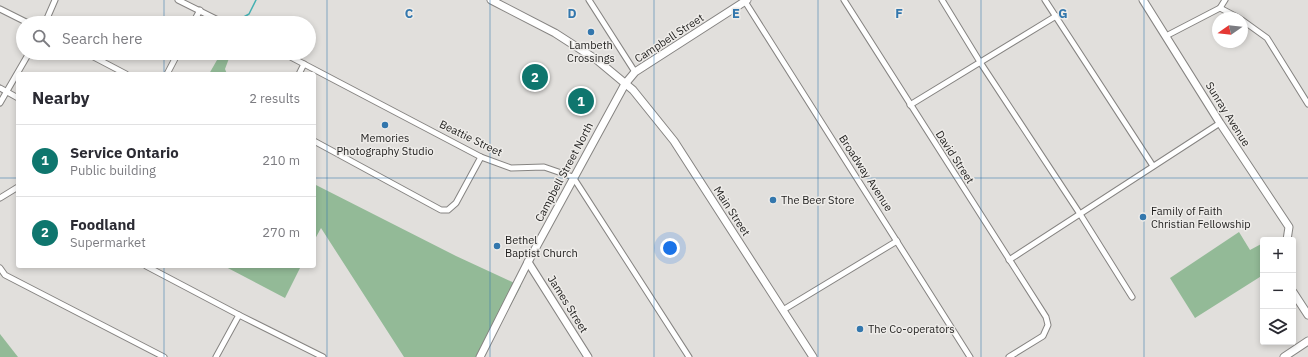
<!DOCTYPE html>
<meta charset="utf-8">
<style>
body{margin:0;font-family:"IBM Plex Sans",sans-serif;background:#f7f7f7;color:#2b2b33}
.controls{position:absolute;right:12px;bottom:12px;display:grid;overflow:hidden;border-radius:4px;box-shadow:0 2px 6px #0003}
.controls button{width:36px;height:36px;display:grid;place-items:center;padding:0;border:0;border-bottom:1px solid #e1e1e2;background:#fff;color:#2b2b33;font:20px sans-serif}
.compass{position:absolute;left:1212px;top:12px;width:36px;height:36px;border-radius:50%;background:#fff;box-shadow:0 2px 6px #0003;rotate:256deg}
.you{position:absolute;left:670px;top:248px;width:14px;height:14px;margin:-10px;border:3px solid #fff;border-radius:50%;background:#1a73e8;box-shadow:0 0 0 6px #1a73e833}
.badge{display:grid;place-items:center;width:26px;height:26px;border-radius:50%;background:#0f766e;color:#fff;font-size:13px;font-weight:700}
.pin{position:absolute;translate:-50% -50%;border:2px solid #fff;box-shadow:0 1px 4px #0006}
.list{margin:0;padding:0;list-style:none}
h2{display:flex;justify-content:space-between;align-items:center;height:52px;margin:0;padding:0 16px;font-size:17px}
h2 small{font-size:13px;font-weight:400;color:#7c7c81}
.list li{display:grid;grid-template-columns:26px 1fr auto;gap:12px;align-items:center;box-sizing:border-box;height:72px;padding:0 16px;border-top:1px solid #e1e1e2}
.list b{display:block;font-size:15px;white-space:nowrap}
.list p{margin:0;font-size:13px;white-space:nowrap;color:#7c7c81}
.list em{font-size:13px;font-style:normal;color:#7c7c81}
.icon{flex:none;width:22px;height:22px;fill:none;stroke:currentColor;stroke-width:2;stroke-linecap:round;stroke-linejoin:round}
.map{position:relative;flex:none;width:1308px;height:357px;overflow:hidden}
.search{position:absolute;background:#fff;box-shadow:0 2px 6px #0003;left:16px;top:16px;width:300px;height:44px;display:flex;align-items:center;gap:10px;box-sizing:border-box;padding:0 14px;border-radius:22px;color:#7c7c81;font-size:15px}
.panel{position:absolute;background:#fff;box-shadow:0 2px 6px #0003;left:16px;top:72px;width:300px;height:196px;border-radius:4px}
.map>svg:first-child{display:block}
.green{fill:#93ba97}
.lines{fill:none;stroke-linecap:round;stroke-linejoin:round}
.stream{stroke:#45b1b2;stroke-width:1.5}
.street-casing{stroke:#868482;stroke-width:7}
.secondary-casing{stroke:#868482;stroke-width:9}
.street{stroke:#fff;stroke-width:5}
.secondary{stroke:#fff;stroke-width:7}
.grid{fill:none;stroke:#3377ad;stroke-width:1;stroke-opacity:0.55}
.poi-dot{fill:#3377ad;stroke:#eeece9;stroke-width:1.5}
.labels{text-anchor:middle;stroke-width:3;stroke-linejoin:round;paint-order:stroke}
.street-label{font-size:11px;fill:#1f1e1d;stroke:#eeece9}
.poi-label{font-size:11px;fill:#1f1e1d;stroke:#eeece9;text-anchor:start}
.grid-label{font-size:13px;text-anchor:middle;font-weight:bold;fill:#3377ad;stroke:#eeece9;stroke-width:3;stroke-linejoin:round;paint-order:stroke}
</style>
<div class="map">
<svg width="1308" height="357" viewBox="0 0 1308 357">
<rect width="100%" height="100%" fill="#e1dfdc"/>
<g class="green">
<polygon points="221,53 231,53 225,69 227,74 209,74"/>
<polygon points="314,184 456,256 521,286 483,357 404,357 321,228 314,241"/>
<polygon points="1239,232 1250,250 1263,243 1263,275 1195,318 1170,278"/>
<polygon points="224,266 301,266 285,298"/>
<polygon points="0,334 18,357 0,357"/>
</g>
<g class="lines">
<polyline class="stream" points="242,18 249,14 256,0"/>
<defs>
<g id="street">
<polyline points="178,0 224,23"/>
<polyline points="589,0 635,72"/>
<polyline points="744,0 970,357"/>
<polyline points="844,0 1046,317 1048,325 1043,336 1009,357"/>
<polyline points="942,0 980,62 1080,214 1132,297"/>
<polyline points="1045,0 1153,166"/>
<polyline points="1220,8 1239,18"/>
<polyline points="0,9 28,23"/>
<polyline points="1242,20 1267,38 1308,104"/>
<polyline points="45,23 55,0"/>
<polyline points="193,23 200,10"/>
<polyline points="1166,36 1220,8 1225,0"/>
<polyline points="86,53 126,74"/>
<polyline points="283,53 481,157 511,168 544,167 573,177 689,357"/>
<polyline points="167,74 178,53"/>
<polyline points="299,74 304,64"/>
<polyline points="0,88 18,98"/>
<polyline points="0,103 29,53"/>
<polyline points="910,105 1056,16"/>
<polyline points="314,141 441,210 448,210 456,203 481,157"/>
<polyline points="0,198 18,187"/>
<polyline points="1009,260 1220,123"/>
<polyline points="146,266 239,315 323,357"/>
<polyline points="0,268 5,275 164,357"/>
<polyline points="783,310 897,241"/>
<polyline points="216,357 239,315"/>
</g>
<g id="secondary">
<polyline points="491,0 555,33 597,60 633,90 674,141 813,357"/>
<polyline points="1143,0 1220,123 1289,227 1287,240"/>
<polyline points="528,262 588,357"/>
<polyline points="1293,292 1308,315"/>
<polyline points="480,357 528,262 625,84 635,72 747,0"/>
<polyline points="1284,357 1308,341"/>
</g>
</defs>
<use href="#street" class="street-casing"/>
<use href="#secondary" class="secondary-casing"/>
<use href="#street" class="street"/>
<use href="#secondary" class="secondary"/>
</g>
<path class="grid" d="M164 0V23M327 0V357M490 0V357M654 0V357M818 0V357M981 0V357M1144 0V357M164 53V74M0 178H18M314 178H1308M164 266V357"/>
<g class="poi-dot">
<circle cx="591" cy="32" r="4"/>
<circle cx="385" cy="125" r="4"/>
<circle cx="773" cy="200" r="4"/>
<circle cx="1143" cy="217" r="4"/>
<circle cx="497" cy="246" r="4"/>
<circle cx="860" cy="329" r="4"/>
</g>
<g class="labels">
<g class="street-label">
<text transform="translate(669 38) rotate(-33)" y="4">Campbell Street</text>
<text transform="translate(1228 114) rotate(58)" y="4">Sunray Avenue</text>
<text transform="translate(471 138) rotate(26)" y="4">Beattie Street</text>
<text transform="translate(955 157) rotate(57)" y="4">David Street</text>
<text transform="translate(564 172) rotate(-62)" y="4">Campbell Street North</text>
<text transform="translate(866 173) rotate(57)" y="4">Broadway Avenue</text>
<text transform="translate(732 211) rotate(57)" y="4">Main Street</text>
<text transform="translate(568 304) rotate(58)" y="4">James Street</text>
</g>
<g class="poi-label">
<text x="591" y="49" text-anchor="middle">Lambeth<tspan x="591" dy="13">Crossings</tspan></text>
<text x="385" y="142" text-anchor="middle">Memories<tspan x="385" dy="13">Photography Studio</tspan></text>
<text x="781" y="204">The Beer Store</text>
<text x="1151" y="215">Family of Faith<tspan x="1151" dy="13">Christian Fellowship</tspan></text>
<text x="505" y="244">Bethel<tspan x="505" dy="13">Baptist Church</tspan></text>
<text x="868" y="333">The Co-operators</text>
</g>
</g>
<g class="grid-label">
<text x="409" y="18">C</text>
<text x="572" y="18">D</text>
<text x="736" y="18">E</text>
<text x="899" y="18">F</text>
<text x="1063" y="18">G</text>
</g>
</svg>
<div class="controls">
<button>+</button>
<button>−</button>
<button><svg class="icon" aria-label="layers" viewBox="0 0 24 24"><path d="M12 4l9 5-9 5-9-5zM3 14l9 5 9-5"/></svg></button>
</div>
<svg class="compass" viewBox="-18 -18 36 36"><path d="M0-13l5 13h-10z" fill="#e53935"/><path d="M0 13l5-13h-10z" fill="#7c7c81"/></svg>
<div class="you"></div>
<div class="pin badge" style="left:581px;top:101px">1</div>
<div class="pin badge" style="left:535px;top:77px">2</div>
<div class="search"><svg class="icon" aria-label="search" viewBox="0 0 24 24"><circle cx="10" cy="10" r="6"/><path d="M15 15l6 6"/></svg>Search here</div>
<section class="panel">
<h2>Nearby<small>2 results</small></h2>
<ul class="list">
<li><span class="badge">1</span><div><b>Service Ontario</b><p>Public building</p></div><em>210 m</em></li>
<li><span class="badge">2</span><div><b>Foodland</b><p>Supermarket</p></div><em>270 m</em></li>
</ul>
</section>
</div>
